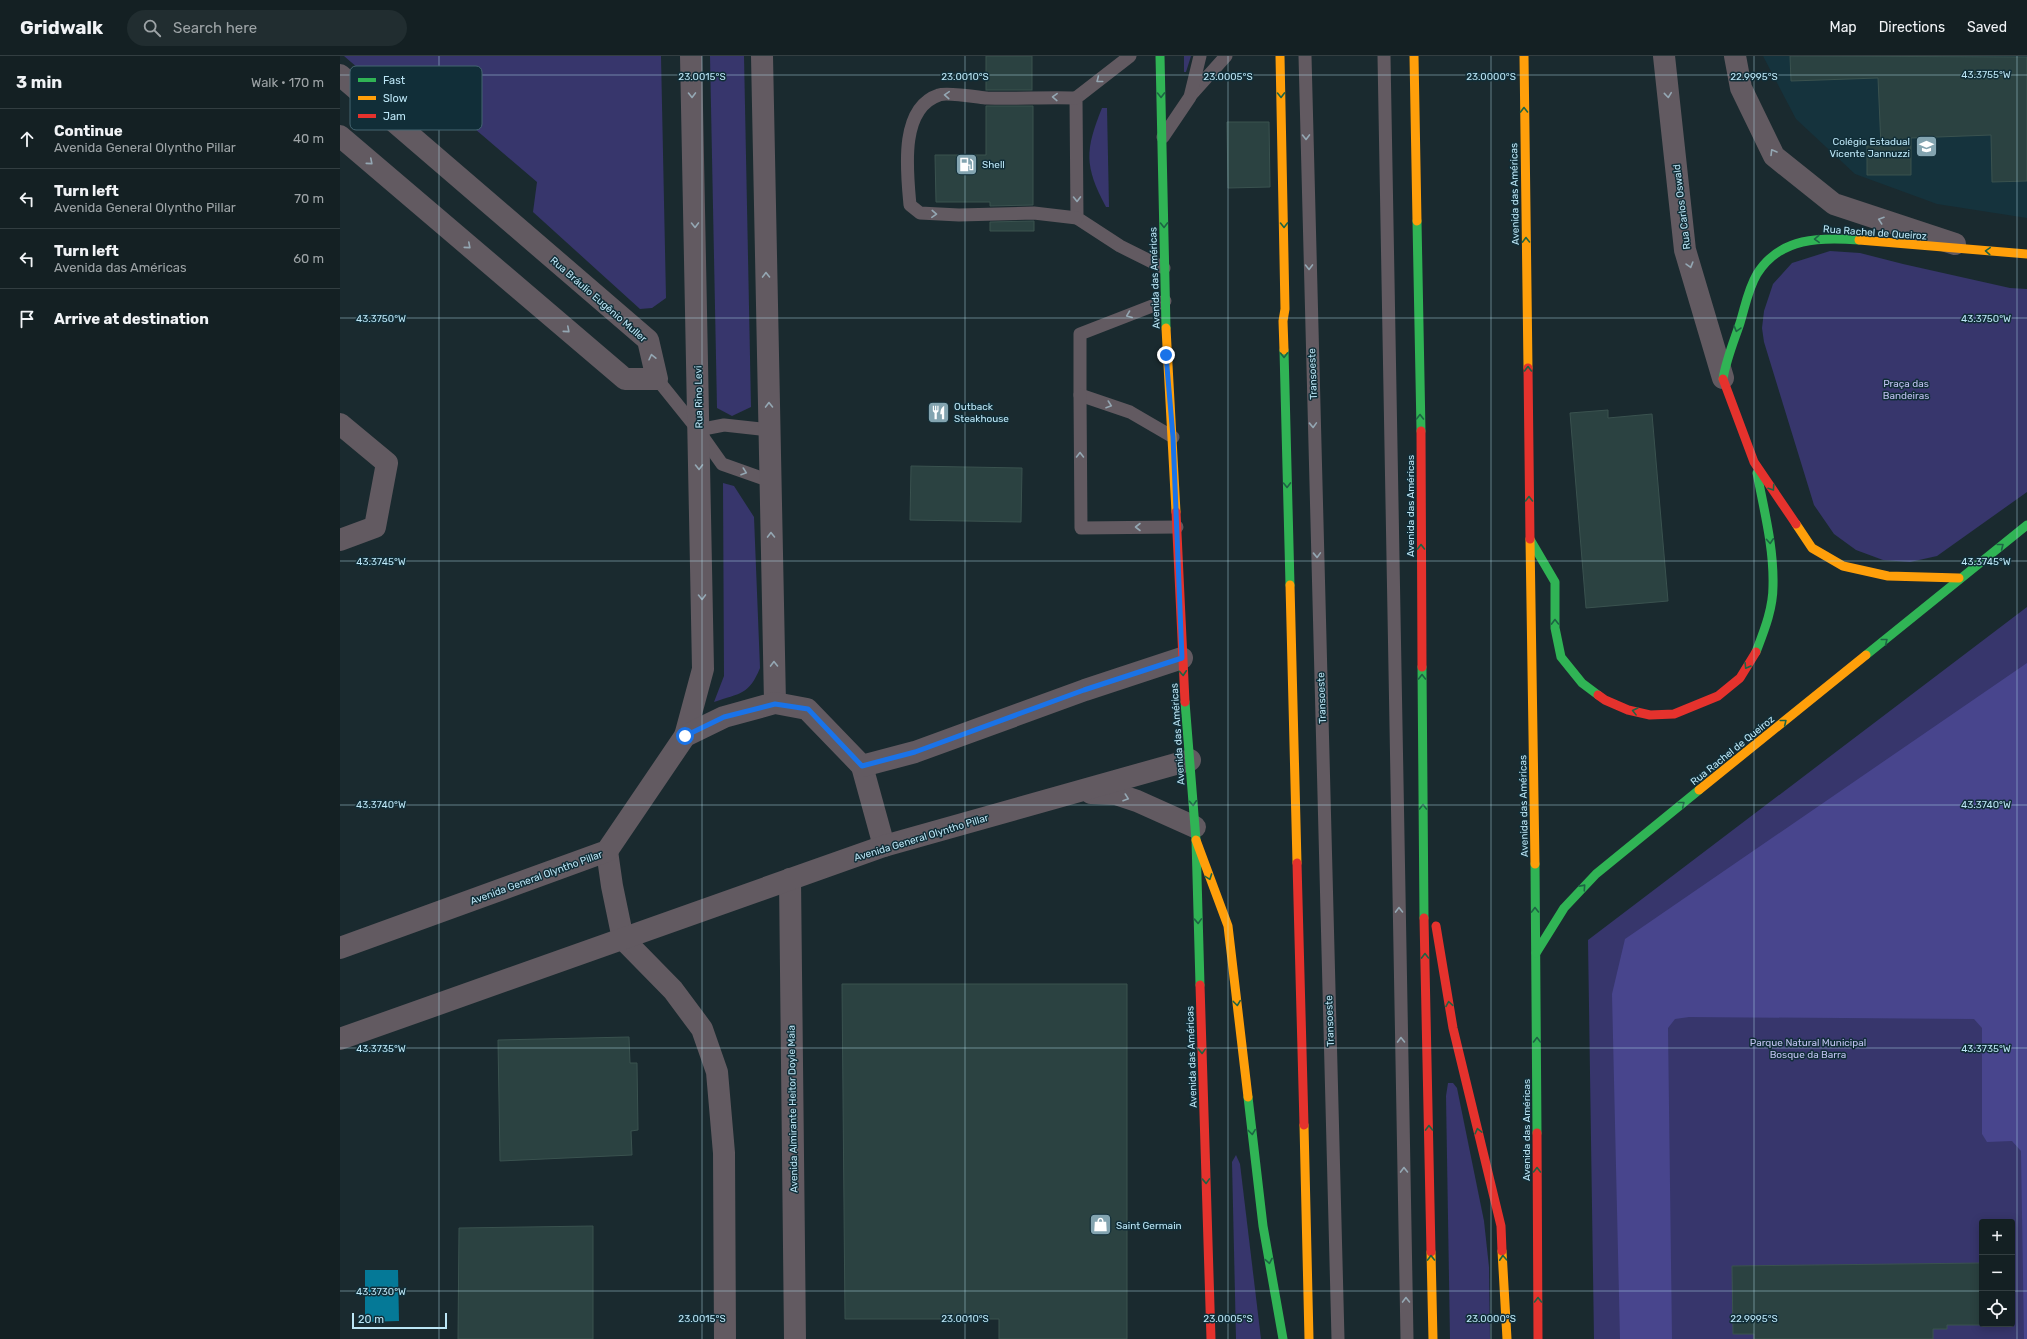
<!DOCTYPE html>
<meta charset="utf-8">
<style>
body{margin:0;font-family:Rubik,sans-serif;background:#212d30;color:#f1f3f6}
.controls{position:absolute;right:12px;bottom:12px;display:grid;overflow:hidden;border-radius:4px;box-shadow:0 2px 10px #0003}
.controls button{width:36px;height:36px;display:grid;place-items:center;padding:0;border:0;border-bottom:1px solid #333e41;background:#142023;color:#f1f3f6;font:20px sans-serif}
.scale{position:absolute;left:12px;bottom:10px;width:95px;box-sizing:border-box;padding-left:4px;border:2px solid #bce6f6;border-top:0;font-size:11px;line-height:14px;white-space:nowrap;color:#bce6f6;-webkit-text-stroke:3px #112e38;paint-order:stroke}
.stop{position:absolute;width:12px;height:12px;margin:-9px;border:3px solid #1a73e8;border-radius:50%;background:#fff}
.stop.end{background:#1a73e8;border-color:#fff;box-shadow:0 1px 4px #0008}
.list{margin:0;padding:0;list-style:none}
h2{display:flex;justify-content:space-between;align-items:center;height:52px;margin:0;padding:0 16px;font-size:17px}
h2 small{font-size:13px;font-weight:400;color:#9da3a6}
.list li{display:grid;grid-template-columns:26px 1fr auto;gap:12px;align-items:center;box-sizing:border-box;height:60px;padding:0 16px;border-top:1px solid #333e41}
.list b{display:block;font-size:15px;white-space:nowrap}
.list p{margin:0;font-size:13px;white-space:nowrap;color:#9da3a6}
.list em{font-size:13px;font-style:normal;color:#9da3a6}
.icon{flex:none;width:22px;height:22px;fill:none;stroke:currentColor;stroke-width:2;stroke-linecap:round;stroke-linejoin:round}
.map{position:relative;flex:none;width:1687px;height:1283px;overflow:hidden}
header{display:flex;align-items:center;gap:24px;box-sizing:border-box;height:56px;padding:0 20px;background:#142023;border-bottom:1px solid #333e41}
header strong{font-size:19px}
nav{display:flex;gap:22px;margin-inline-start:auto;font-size:14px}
.search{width:280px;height:36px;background:#212d30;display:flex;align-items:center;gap:10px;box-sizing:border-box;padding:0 14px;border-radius:22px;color:#9da3a6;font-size:15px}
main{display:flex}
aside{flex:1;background:#142023}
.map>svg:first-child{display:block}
.built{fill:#15333d}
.green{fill:#37366c;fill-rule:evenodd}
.forest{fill:#48458d}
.water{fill:#057997}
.building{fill:#2b4241;stroke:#3a524f}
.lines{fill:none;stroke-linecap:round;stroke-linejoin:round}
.lane{stroke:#625a61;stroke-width:13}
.street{stroke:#625a61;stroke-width:22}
.fast{stroke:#30b455;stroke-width:9}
.slow{stroke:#ff9f0a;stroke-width:9}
.jam{stroke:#e5322d;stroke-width:9}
.oneway{stroke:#94a7b3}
.oneway2{stroke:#1d6444}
.route{stroke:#1a73e8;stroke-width:5}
.ticks{fill:none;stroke:#bce6f6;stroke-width:1;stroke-opacity:0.45}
.labels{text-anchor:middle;stroke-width:3;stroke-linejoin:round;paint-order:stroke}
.poi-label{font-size:10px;fill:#bce6f6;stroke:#112e38;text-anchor:start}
.street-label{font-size:10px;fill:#bce6f6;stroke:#112e38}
.park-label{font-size:10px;fill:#c0c2f0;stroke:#112e38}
.key{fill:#112e38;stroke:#446571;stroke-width:1}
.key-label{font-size:11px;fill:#bce6f6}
.ticks-label{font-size:10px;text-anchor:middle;fill:#bce6f6;stroke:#112e38;stroke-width:3;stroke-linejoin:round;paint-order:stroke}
</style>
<header>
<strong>Gridwalk</strong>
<div class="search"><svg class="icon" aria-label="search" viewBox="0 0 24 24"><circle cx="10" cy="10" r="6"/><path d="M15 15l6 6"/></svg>Search here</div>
<nav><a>Map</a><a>Directions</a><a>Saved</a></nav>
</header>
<main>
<aside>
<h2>3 min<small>Walk · 170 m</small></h2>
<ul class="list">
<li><svg class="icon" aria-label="ahead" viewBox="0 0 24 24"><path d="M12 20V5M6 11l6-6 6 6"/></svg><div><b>Continue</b><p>Avenida General Olyntho Pillar</p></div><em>40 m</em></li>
<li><svg class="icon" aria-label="left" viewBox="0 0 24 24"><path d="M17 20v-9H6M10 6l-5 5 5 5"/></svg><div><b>Turn left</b><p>Avenida General Olyntho Pillar</p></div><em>70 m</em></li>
<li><svg class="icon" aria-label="left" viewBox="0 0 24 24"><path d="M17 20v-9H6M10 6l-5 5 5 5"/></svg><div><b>Turn left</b><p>Avenida das Américas</p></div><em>60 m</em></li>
<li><svg class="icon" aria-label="arrive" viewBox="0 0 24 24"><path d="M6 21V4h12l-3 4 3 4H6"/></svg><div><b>Arrive at destination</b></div></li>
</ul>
</aside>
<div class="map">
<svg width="1687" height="1283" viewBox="0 0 1687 1283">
<rect width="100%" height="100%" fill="#1a2a2f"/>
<polygon class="built" points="1423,0 1687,0 1687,162 1597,148 1515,118 1456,63"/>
<g class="green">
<polygon points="4,0 321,0 326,242 312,252 300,253 193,156 197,126 72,19 40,31"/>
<polygon points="370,0 404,0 411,351 392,360 377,352"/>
<polygon points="844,0 851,0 846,16 844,16"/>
<path d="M762 52H767L769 151H766C744 110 745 94 762 52Z"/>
<polygon points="1490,195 1520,197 1563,208 1670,232 1687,233 1687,436 1597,500 1570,506 1543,504 1516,494 1494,478 1474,449 1424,286 1422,272 1424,255 1433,228 1452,207"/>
<path d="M383 427 394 430 414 461 420 612C409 639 400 637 374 646L384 620Z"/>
<path d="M1687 551V1283H1254L1248 884ZM1642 1166H1672V1268H1642Z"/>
<polygon points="1108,1027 1113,1027 1117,1032 1144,1165 1149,1211 1150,1283 1110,1283 1106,1040"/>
<polygon points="896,1099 900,1108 921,1283 896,1283 892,1106"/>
</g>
<polygon class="forest" points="1687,607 1687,1283 1684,1283 1681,1095 1672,1085 1647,1086 1642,1078 1642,972 1634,963 1349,961 1335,963 1328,972 1332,1283 1280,1283 1272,938 1285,883"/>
<polygon class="water" points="25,1214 58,1214 59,1265 25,1266"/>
<g class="building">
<rect x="646" y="0" width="46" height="34"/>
<polygon points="1450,0 1687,1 1687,125 1652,126 1651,79 1571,82 1571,119 1527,119 1527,90 1541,90 1538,22 1451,25"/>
<polygon points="646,50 693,50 693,149 650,150 650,146 596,146 595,99 646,99"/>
<polygon points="887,66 929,66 930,131 888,132"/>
<polygon points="694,165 694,175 650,175 650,166"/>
<polygon points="1268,354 1268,362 1312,358 1328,545 1246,552 1230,357"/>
<polygon points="571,410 682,412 681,466 570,464"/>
<polygon points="502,928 787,928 787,1283 659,1283 659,1263 505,1263"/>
<polygon points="289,981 290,1007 297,1007 298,1074 291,1075 292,1099 160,1105 158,984"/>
<polygon points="253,1170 253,1283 118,1283 119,1172"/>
<polygon points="1642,1207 1642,1269 1607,1269 1607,1273 1593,1273 1593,1283 1414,1283 1414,1278 1393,1278 1392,1210"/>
</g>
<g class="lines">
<g class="lane">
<polyline points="790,0 736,42 737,162 780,190 824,212"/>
<polyline points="965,0 998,1283"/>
<polyline points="1044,0 1067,1283"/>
<polyline points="851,39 886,0"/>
<path d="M736 42C706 41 677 43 647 42 637 41 606 36 599 39 559 52 567 116 570 149L580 157 619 159 694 157 737 162"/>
<polyline points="823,81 850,41 860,0"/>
<polyline points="825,245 740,278 740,339 790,356 833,381"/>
<polyline points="317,323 358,374"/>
<polyline points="740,339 741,472 837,471"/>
<polyline points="430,374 384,369 358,374 382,408 430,425"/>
</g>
<g class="street">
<polyline points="422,0 435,647"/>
<polyline points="1324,0 1345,194 1383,322"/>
<polyline points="1395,0 1401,32 1434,100 1494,148 1615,188"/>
<polyline points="0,19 308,284 317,323 285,323 0,80"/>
<polyline points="0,368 47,407 35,471 0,484"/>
<polyline points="345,680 363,613 351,0"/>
<polyline points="522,710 544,790"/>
<polyline points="751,737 776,738 797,745 855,771"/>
<polyline points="267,795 272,830 283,883"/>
<polyline points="450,823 455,1283"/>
<polyline points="283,883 333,934 362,973 377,1016 384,1097 385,1283"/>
<polyline points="0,892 267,795 345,680 384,661 435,647 467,653 522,710 575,696 745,634 842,602"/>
<polyline points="0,983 544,790 850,704"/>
</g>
<g class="fast">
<polyline points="820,0 826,272"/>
<polyline points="1077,165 1081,375"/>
<polyline points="944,294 950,529"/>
<path d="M1383 323C1386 304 1394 285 1400 267 1405 251 1408 233 1417 218 1440 181 1481 181 1519 184"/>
<polyline points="1191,485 1215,526 1215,572 1221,601 1242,627 1258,639"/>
<path d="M1416 596C1424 575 1433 553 1433 530 1434 492 1424 454 1417 417"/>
<polyline points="1526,599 1687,469"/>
<polyline points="1082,611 1084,862"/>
<polyline points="845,646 856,784 860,929"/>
<polyline points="1195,808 1197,1077"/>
<polyline points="1196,897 1224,852 1256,818 1359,734"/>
<polyline points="908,1041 923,1170 943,1283"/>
</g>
<g class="slow">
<polyline points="940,0 945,253 943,265 944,294"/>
<polyline points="1074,0 1077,165"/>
<polyline points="1184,0 1188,312"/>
<polyline points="1519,184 1687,198"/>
<polyline points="826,272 836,456"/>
<polyline points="1456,468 1472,492 1503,510 1548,520 1619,522"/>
<polyline points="1190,483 1195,808"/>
<polyline points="950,529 957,807"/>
<polyline points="1359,734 1526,599"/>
<polyline points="856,784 888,870 908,1041"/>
<polyline points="964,1069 969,1283"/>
<polyline points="1162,1195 1167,1283"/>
<polyline points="1091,1196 1093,1283"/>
</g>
<g class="jam">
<polyline points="1188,312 1190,483"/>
<polyline points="1383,323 1414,406 1456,468"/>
<polyline points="1081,375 1082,611"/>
<polyline points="836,456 845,646"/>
<polyline points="1258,639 1265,644 1288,654 1310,659 1334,658 1378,640 1400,622 1416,596"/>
<polyline points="957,807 964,1069"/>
<polyline points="1084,862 1091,1196"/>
<polyline points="1096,870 1113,972 1161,1170 1162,1195"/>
<polyline points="860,929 871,1283"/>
<polyline points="1197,1077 1198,1283"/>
</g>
</g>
<defs><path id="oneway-chevron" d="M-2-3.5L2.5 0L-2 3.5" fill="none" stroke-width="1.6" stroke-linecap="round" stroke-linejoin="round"/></defs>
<g class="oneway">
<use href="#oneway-chevron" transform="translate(759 24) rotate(142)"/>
<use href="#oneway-chevron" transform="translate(352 39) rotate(89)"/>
<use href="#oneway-chevron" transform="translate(607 39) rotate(-176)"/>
<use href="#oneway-chevron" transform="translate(1328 39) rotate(84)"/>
<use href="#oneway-chevron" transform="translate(715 41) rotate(-178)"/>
<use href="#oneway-chevron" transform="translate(966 81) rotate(89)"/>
<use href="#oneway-chevron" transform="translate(1433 96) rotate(-121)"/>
<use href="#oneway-chevron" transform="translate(30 106) rotate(41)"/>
<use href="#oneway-chevron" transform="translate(737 143) rotate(89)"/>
<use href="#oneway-chevron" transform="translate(594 158) rotate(3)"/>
<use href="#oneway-chevron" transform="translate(1541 164) rotate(-161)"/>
<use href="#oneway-chevron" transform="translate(355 169) rotate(89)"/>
<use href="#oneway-chevron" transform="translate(128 190) rotate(41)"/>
<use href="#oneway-chevron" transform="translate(1350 209) rotate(74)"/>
<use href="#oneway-chevron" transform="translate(969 211) rotate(89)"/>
<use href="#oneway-chevron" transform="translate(426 219) rotate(-91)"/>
<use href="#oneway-chevron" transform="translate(789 259) rotate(159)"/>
<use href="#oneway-chevron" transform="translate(227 274) rotate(41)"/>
<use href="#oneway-chevron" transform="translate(312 301) rotate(-103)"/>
<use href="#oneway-chevron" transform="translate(429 349) rotate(-91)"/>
<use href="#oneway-chevron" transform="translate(769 349) rotate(19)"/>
<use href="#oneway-chevron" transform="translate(973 369) rotate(88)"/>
<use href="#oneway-chevron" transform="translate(740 399) rotate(-90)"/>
<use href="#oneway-chevron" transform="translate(359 411) rotate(89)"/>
<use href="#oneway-chevron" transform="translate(404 416) rotate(19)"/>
<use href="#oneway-chevron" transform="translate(798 471) rotate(180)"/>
<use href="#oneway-chevron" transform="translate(431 479) rotate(-91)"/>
<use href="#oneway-chevron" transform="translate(977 499) rotate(88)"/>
<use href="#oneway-chevron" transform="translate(362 541) rotate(89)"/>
<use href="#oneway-chevron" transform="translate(434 608) rotate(-91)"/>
<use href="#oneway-chevron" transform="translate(786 742) rotate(19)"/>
<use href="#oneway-chevron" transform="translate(1059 854) rotate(-91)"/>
<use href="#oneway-chevron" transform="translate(1061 984) rotate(-91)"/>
<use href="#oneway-chevron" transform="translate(1064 1114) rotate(-91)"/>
<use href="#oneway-chevron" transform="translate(1066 1244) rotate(-91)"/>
</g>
<g class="oneway2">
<use href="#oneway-chevron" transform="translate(821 39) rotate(89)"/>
<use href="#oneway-chevron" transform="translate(941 39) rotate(89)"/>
<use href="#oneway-chevron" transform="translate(1184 54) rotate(-91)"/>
<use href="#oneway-chevron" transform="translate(824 169) rotate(89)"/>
<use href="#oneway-chevron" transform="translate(944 169) rotate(89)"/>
<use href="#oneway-chevron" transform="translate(1477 183) rotate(178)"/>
<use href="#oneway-chevron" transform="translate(1186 184) rotate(-91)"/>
<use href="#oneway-chevron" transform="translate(1648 195) rotate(-176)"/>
<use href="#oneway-chevron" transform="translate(1397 273) rotate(106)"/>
<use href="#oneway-chevron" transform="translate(944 299) rotate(89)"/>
<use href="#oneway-chevron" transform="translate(1188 313) rotate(-90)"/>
<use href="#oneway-chevron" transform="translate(1080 361) rotate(-90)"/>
<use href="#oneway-chevron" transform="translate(947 429) rotate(89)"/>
<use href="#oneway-chevron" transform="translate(1432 432) rotate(56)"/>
<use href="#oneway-chevron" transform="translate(1189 443) rotate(-90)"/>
<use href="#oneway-chevron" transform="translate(1430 485) rotate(86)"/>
<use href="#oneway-chevron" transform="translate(1661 490) rotate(-38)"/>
<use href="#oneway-chevron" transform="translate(1081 491) rotate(-90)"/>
<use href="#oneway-chevron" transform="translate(1215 566) rotate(-91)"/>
<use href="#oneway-chevron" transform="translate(1545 585) rotate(-39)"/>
<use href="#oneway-chevron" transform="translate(1407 610) rotate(121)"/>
<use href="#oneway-chevron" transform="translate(843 617) rotate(86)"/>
<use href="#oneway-chevron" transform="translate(1082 621) rotate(-90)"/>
<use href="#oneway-chevron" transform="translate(1295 655) rotate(-166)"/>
<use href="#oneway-chevron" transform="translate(1444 666) rotate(-39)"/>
<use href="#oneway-chevron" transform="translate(853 747) rotate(86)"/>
<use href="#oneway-chevron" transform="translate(1342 748) rotate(-39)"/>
<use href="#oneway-chevron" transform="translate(1083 751) rotate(-90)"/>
<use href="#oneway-chevron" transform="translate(869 821) rotate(70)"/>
<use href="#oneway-chevron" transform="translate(1243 831) rotate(-48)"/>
<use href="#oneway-chevron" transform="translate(1195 854) rotate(-91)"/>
<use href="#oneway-chevron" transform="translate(858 865) rotate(88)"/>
<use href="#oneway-chevron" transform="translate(1085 900) rotate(-91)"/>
<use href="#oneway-chevron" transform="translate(897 947) rotate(83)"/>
<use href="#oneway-chevron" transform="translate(1109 948) rotate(-99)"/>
<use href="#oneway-chevron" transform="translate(1197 984) rotate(-90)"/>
<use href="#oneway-chevron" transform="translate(862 995) rotate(88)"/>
<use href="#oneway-chevron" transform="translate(1089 1072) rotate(-91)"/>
<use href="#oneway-chevron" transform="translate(1138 1075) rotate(-104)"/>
<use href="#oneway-chevron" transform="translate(912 1076) rotate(83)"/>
<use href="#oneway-chevron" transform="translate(1197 1114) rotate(-90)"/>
<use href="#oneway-chevron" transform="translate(866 1125) rotate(88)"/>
<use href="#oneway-chevron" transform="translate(1091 1202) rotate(-91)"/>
<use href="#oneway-chevron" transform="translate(1163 1202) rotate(-93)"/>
<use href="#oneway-chevron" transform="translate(929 1205) rotate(80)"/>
<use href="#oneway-chevron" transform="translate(1198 1244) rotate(-90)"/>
</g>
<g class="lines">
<polyline class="route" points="345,680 384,661 435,648 468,653 522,710 575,696 744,634 842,602 833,381 826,299"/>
</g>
<path class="ticks" d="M99 0V1283M362 0V1283M625 0V1283M888 0V1283M1151 0V1283M1414 0V1283M1677 0V1283M0 19H1687M0 262H1687M0 505H1687M0 749H1687M0 992H1687M0 1235H1642M1672 1235H1687"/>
<defs>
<symbol id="school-square" viewBox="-11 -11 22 22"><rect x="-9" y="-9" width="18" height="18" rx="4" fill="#83a4b0" stroke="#112e38"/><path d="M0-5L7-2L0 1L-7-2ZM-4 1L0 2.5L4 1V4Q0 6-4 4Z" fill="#fff"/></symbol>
<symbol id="fuel-square" viewBox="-11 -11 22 22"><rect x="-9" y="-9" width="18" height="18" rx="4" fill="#83a4b0" stroke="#112e38"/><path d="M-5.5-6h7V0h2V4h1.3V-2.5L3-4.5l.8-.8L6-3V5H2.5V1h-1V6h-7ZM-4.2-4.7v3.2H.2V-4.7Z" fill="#fff"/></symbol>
<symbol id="restaurant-square" viewBox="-11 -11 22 22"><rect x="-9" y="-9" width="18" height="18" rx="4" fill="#83a4b0" stroke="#112e38"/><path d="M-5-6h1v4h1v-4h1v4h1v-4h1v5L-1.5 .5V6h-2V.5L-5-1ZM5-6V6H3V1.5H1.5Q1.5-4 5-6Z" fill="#fff"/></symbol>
<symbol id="shop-square" viewBox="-11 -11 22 22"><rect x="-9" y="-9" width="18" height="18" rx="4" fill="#83a4b0" stroke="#112e38"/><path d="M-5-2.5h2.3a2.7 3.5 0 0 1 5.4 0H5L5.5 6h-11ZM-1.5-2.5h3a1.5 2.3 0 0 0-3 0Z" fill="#fff"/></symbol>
</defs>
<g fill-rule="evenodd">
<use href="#school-square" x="1574" y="78" width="25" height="25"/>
<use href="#fuel-square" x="614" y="96" width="25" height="25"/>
<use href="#restaurant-square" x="586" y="344" width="25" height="25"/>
<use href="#shop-square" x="748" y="1156" width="25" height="25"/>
</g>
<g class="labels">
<g class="poi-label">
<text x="1570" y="89" text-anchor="end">Colégio Estadual<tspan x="1570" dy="12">Vicente Jannuzzi</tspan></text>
<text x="642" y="112">Shell</text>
<text x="614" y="354">Outback<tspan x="614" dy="12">Steakhouse</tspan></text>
<text x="776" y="1173">Saint Germain</text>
</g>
<g class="street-label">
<text transform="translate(1174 138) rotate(-91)" y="4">Avenida das Américas</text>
<text transform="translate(1341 151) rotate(-97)" y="4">Rua Carlos Oswald</text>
<text transform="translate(1535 176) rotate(4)" y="4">Rua Rachel de Queiroz</text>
<text transform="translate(814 222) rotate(-92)" y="4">Avenida das Américas</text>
<text transform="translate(259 243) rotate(41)" y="4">Rua Bráulio Eugênio Muller</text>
<text transform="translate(972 318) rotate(-92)" y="4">Transoeste</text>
<text transform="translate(358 341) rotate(-91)" y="4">Rua Rino Levi</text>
<text transform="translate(1070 450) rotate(-90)" y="4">Avenida das Américas</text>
<text transform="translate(981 642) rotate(-92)" y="4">Transoeste</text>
<text transform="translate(837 678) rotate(-94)" y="4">Avenida das Américas</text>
<text transform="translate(1392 694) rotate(-39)" y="4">Rua Rachel de Queiroz</text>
<text transform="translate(1183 750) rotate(-91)" y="4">Avenida das Américas</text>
<text transform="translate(581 781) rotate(-17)" y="4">Avenida General Olyntho Pillar</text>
<text transform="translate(196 821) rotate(-20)" y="4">Avenida General Olyntho Pillar</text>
<text transform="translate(989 965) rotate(-92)" y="4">Transoeste</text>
<text transform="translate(851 1001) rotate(-92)" y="4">Avenida das Américas</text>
<text transform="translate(452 1053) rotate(-91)" y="4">Avenida Almirante Heitor Doyle Maia</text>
<text transform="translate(1186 1074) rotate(-90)" y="4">Avenida das Américas</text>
</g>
<g class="park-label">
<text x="1566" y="331">Praça das<tspan x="1566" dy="12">Bandeiras</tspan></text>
<text x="1468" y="990">Parque Natural Municipal<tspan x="1468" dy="12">Bosque da Barra</tspan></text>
</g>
</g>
<rect x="10" y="10" width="132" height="64" rx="6" class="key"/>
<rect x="18" y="22" width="18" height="4" fill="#30b455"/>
<rect x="18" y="40" width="18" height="4" fill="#ff9f0a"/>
<rect x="18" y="58" width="18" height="4" fill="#e5322d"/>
<g class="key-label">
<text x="43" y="28">Fast</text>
<text x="43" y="46">Slow</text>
<text x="43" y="64">Jam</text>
</g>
<g class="ticks-label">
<text x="1646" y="22">43.3755°W</text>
<text x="362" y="24">23.0015°S</text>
<text x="625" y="24">23.0010°S</text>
<text x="888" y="24">23.0005°S</text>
<text x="1151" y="24">23.0000°S</text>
<text x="1414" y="24">22.9995°S</text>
<text x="1646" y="266">43.3750°W</text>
<text x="41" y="266">43.3750°W</text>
<text x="1646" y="509">43.3745°W</text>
<text x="41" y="509">43.3745°W</text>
<text x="1646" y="752">43.3740°W</text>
<text x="41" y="752">43.3740°W</text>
<text x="1646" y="996">43.3735°W</text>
<text x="41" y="996">43.3735°W</text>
<text x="41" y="1239">43.3730°W</text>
<text x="362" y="1266">23.0015°S</text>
<text x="625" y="1266">23.0010°S</text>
<text x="888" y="1266">23.0005°S</text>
<text x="1151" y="1266">23.0000°S</text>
<text x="1414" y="1266">22.9995°S</text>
</g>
</svg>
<div class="controls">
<button>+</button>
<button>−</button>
<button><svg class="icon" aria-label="locate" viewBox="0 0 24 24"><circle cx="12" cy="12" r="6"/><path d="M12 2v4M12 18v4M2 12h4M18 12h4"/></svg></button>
</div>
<div class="scale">20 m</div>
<div class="stop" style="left:345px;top:680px"></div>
<div class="stop end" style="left:826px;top:299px"></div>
</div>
</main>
